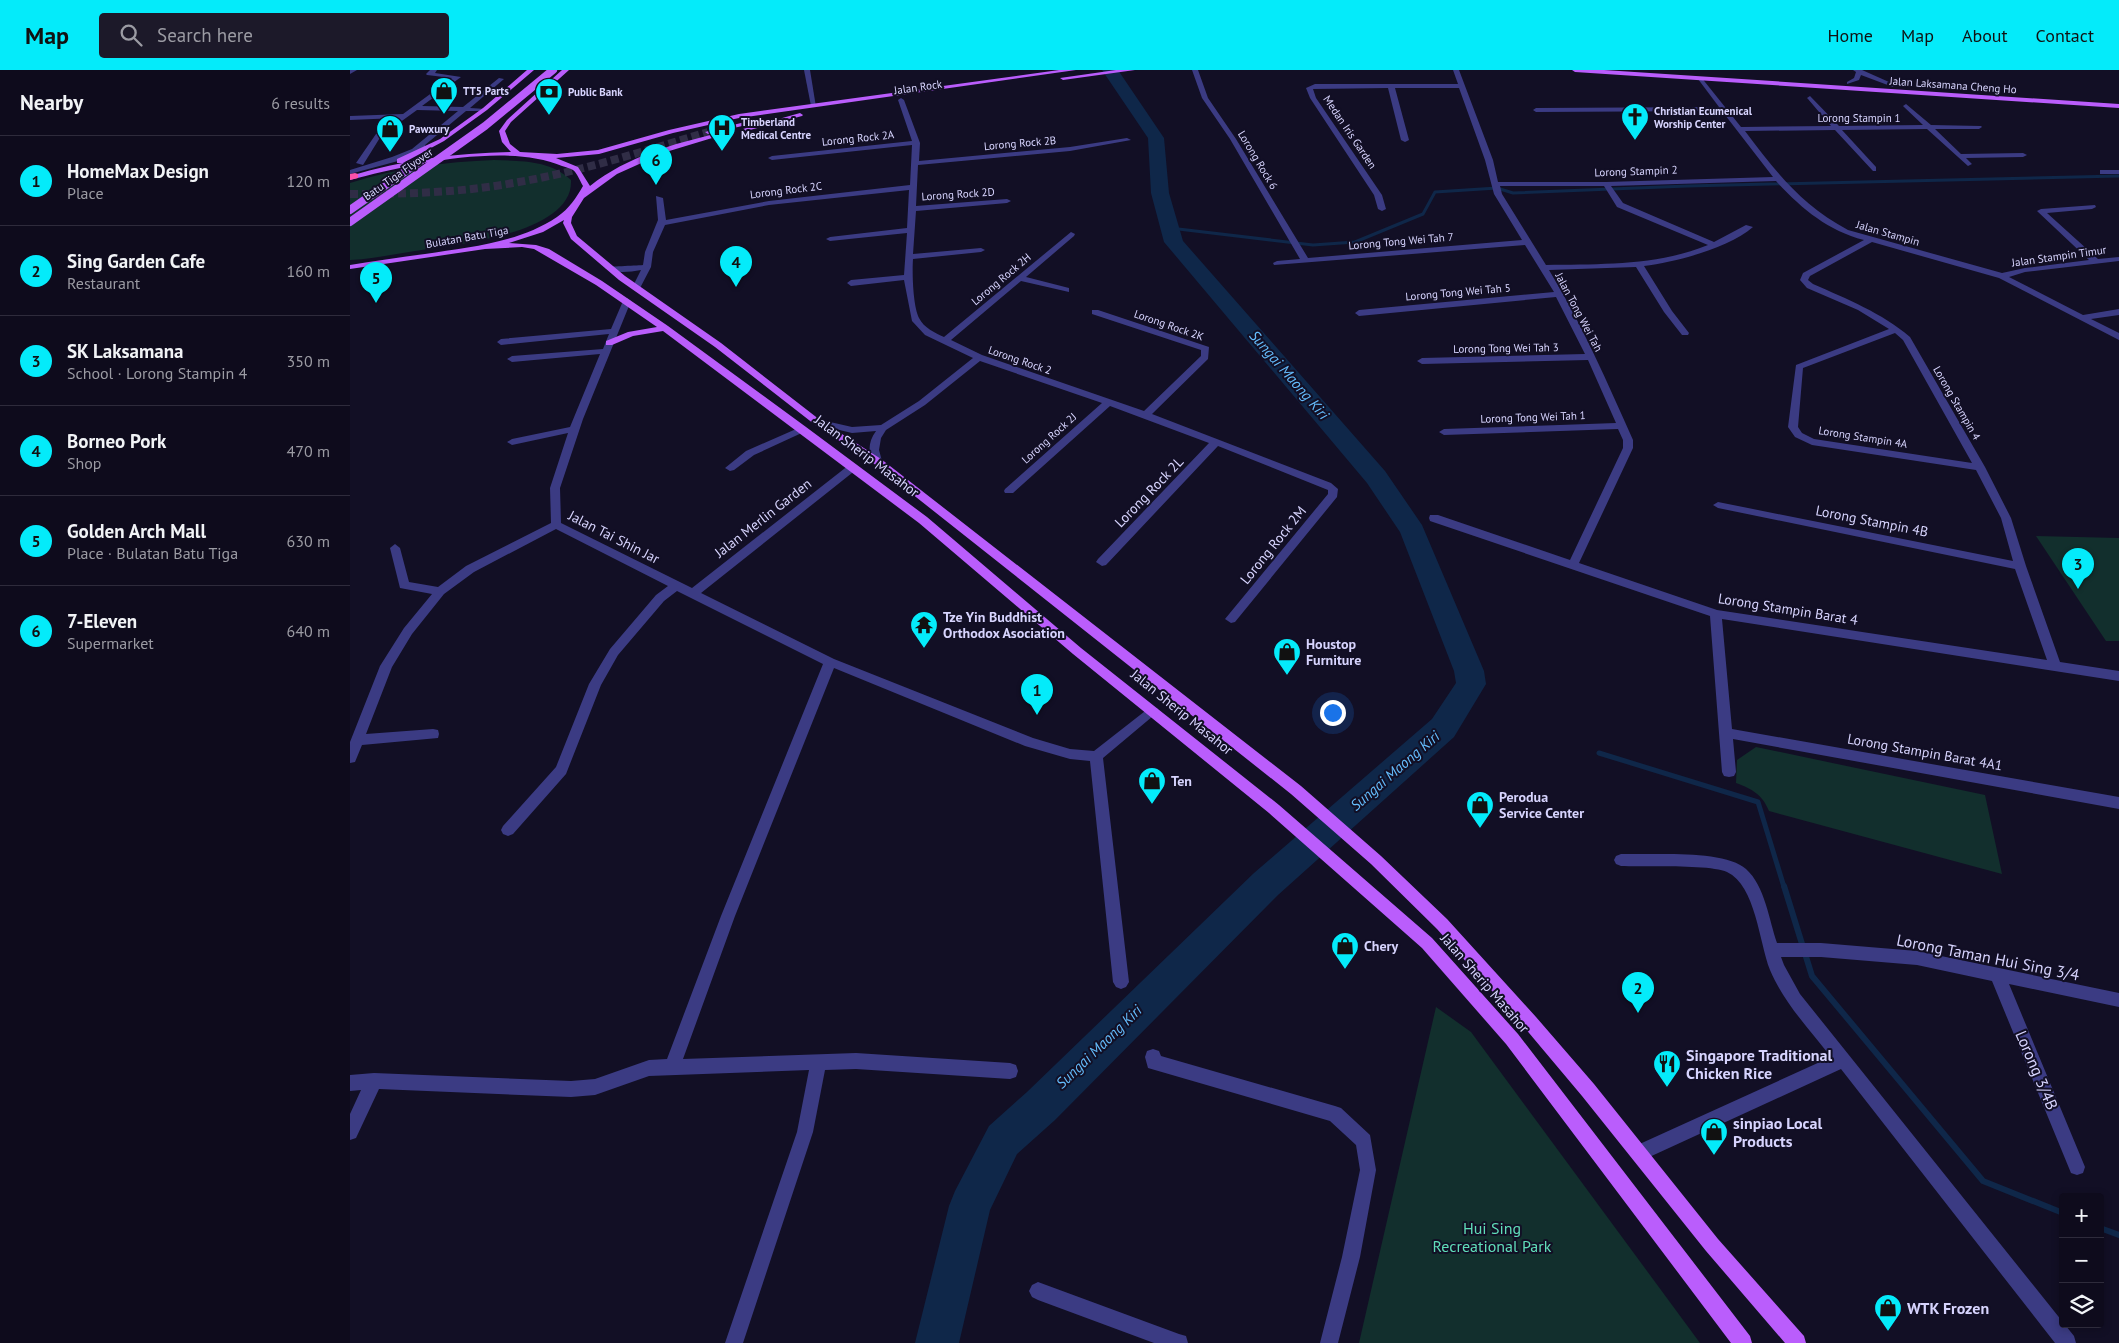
<!DOCTYPE html>
<meta charset="utf-8">
<style>
body{margin:0;font-family:"PT Sans",sans-serif;background:#1c1929;color:#f1f3f6}
.controls{position:absolute;right:15px;bottom:15px;display:grid;overflow:hidden;border-radius:5px;box-shadow:0 2px 8px #0003}
.controls button{width:45px;height:45px;display:grid;place-items:center;padding:0;border:0;border-bottom:1px solid #2e2b3b;background:#0e0b1c;color:#f1f3f6;font:25px sans-serif}
.you{position:absolute;left:982px;top:642px;width:18px;height:18px;margin:-12px;border:4px solid #fff;border-radius:50%;background:#1a73e8;box-shadow:0 0 0 8px #1a73e833}
.badge{display:grid;place-items:center;width:32px;height:32px;border-radius:50%;background:#04ebfa;color:#111;font-size:16px;font-weight:700}
.pin{position:absolute;translate:-50% -41px;filter:drop-shadow(0 1px 2px #0008)}
.pin::after{content:'';position:absolute;top:26px;width:18px;height:15px;background:inherit;clip-path:polygon(0 0,100% 0,50% 100%)}
.list{margin:0;padding:0;list-style:none}
h2{display:flex;justify-content:space-between;align-items:center;height:65px;margin:0;padding:0 20px;font-size:21px}
h2 small{font-size:16px;font-weight:400;color:#9b9ba3}
.list li{display:grid;grid-template-columns:32px 1fr auto;gap:15px;align-items:center;box-sizing:border-box;height:90px;padding:0 20px;border-top:1px solid #2e2b3b}
.list b{display:block;font-size:19px;white-space:nowrap}
.list p{margin:0;font-size:16px;white-space:nowrap;color:#9b9ba3}
.list em{font-size:16px;font-style:normal;color:#9b9ba3}
.icon{flex:none;width:28px;height:28px;fill:none;stroke:currentColor;stroke-width:2;stroke-linecap:round;stroke-linejoin:round}
.map{position:relative;flex:none;width:1769px;height:1273px;overflow:hidden}
header{display:flex;align-items:center;gap:30px;box-sizing:border-box;height:70px;padding:0 25px;background:#04ebfa;color:#111}
header strong{font-size:24px}
nav{display:flex;gap:28px;margin-inline-start:auto;font-size:18px}
.search{width:350px;height:45px;background:#1c1929;display:flex;align-items:center;gap:12px;box-sizing:border-box;padding:0 18px;border-radius:5px;color:#9b9ba3;font-size:19px}
main{display:flex}
aside{flex:1;background:#0e0b1c}
.map>svg:first-child{display:block}
.green{fill:#122f2d}
.lines{fill:none;stroke-linecap:round;stroke-linejoin:round}
.stream-far2{stroke:#0f2749;stroke-width:3}
.stream-far1{stroke:#0f2749;stroke-width:5}
.stream{stroke:#0f2749;stroke-width:6}
.river{fill:#0f2749;fill-rule:evenodd}
.major-tunnel{stroke:#302d46;stroke-width:8;stroke-dasharray:8 4;stroke-linecap:butt}
.minor{fill:#3b3b83;fill-rule:evenodd}
.major{fill:#ba5dfc;fill-rule:evenodd}
.highway{fill:#fc51aa;fill-rule:evenodd}
.major-bridge{stroke:#ba5dfc;stroke-width:8}
.labels{text-anchor:middle;stroke-width:4;stroke-linejoin:round;paint-order:stroke}
.far-street-label{font-size:11px;fill:#d7d4fe;stroke:#120f25}
.far-poi-label{font-size:11px;font-weight:bold;fill:#d7d4fe;stroke:#120f25;text-anchor:start}
.street-label{font-size:14px;fill:#d7d4fe;stroke:#120f25}
.poi-label{font-size:14px;font-weight:bold;fill:#d7d4fe;stroke:#120f25;text-anchor:start}
.water-label{font-size:15px;font-style:italic;fill:#64bcfc;stroke:#120f25}
.near-street-label{font-size:16px;fill:#d7d4fe;stroke:#120f25}
.near-poi-label{font-size:16px;font-weight:bold;fill:#d7d4fe;stroke:#120f25;text-anchor:start}
.near-park-label{font-size:16px;fill:#60deb9;stroke:#120f25}
</style>
<header>
<strong>Map</strong>
<div class="search"><svg class="icon" aria-label="search" viewBox="0 0 24 24"><circle cx="10" cy="10" r="6"/><path d="M15 15l6 6"/></svg>Search here</div>
<nav><a>Home</a><a>Map</a><a>About</a><a>Contact</a></nav>
</header>
<main>
<aside>
<h2>Nearby<small>6 results</small></h2>
<ul class="list">
<li><span class="badge">1</span><div><b>HomeMax Design</b><p>Place</p></div><em>120 m</em></li>
<li><span class="badge">2</span><div><b>Sing Garden Cafe</b><p>Restaurant</p></div><em>160 m</em></li>
<li><span class="badge">3</span><div><b>SK Laksamana</b><p>School · Lorong Stampin 4</p></div><em>350 m</em></li>
<li><span class="badge">4</span><div><b>Borneo Pork</b><p>Shop</p></div><em>470 m</em></li>
<li><span class="badge">5</span><div><b>Golden Arch Mall</b><p>Place · Bulatan Batu Tiga</p></div><em>630 m</em></li>
<li><span class="badge">6</span><div><b>7-Eleven</b><p>Supermarket</p></div><em>640 m</em></li>
</ul>
</aside>
<div class="map">
<svg width="1769" height="1273" viewBox="0 0 1769 1273">
<rect width="100%" height="100%" fill="#120f25"/>
<g class="green">
<path d="M144 90C171 91 200 90 221 110 224 164 103 175 65 181 44 184 22 189 0 190V113C47 98 94 92 144 90Z"/>
<polygon points="1686,466 1769,468 1769,571 1756,571"/>
<path d="M1406 677 1635 725 1652 804 1419 741C1412 724 1402 719 1386 713L1387 690Z"/>
<polygon points="1086,937 1121,962 1350,1273 1009,1273"/>
</g>
<g class="lines">
<polyline class="stream-far2" points="820,158 963,175 1005,172 1073,144 1085,122 1147,118 1163,123 1337,116 1769,106"/>
<polyline class="stream-far1" points="1249,683 1408,732 1434,817"/>
<g class="stream">
<polyline points="1434,816 1462,906 1633,1111 1713,1143"/>
<polyline points="1750,1158 1769,1165"/>
</g>
<polygon class="river" points="752,0 768,0 814,68 819,123 833,171 1035,401 1072,455 1134,601 1136,614 1104,667 928,825 705,1050 667,1084 640,1140 609,1273 565,1273 599,1136 605,1121 639,1056 677,1022 904,803 1082,649 1106,613 1104,601 1050,462 1017,413 814,172 801,123 798,68"/>
<path class="major-tunnel" d="M0 124C54 124 109 123 163 113 229 102 294 81 358 62"/>
<g class="minor">
<polygon points="0,0 7,0 0,4"/>
<polygon points="80,0 87,0 85,3 111,7 72,36 113,37 149,8 154,9 120,38 136,39 136,41 116,41 75,75 76,79 48,91 0,104 0,100 42,87 62,79 108,41 67,40 31,66 13,95 6,93 26,64 47,48 0,50 0,46 53,44 102,8 77,5 76,4"/>
<polygon points="454,0 460,0 466,37 461,36"/>
<path d="M842 0H848L858 28 886 69 958 188 1172 170 1144 124 1135 90 1109 18H1045L1059 70 1055 72 1051 70 1038 18 963 19 966 28 1032 125 1036 139 1032 141 1028 139 1024 125 960 28 956 18 965 14H1108L1103 0H1109L1143 90 1148 112H1256L1423 107 1372 41 1186 42 1183 40 1186 38 1369 37 1348 9 1351 7 1391 57 1481 56 1458 29 1457 28 1460 26 1489 56 1573 55 1554 37 1553 36 1556 34 1581 55 1631 56 1632 57 1629 59H1585L1611 84 1673 83 1677 85 1673 87 1616 88 1622 94 1618 96 1577 59 1492 60 1526 97V101H1523L1485 60 1395 61C1426 102 1451 135 1498 160L1652 203 1675 198 1739 190 1687 141 1691 139 1745 135 1746 137 1742 139 1697 143 1748 189 1769 187V191L1675 202 1659 207 1733 245 1769 239V245L1741 249 1769 263V270L1649 208 1522 172 1460 206 1458 210 1463 214C1497 229 1532 243 1560 267L1635 397 1661 448 1676 496 1710 592 1769 601V611L1372 549 1382 659 1769 727V739L1383 669 1386 702 1384 706 1379 707 1374 706 1372 702 1360 546 1080 451 1079 448 1080 445H1088L1220 490 1273 378V370L1268 359 1094 365 1089 362 1094 359 1266 353 1238 290 1072 294 1067 291 1072 288 1235 284 1206 227 1009 246 1005 243 1009 240 1204 222 1175 175 924 195 923 193 927 191 950 189 880 69 852 28ZM1426 111C1452 139 1477 160 1514 170L1453 203 1450 210 1457 218 1508 240 1539 259 1446 295 1438 357 1445 367 1462 375 1626 400 1651 448 1663 491 1368 432 1363 435 1368 438 1665 499 1697 590 1367 540 1229 493 1283 378V370C1258 314 1232 254 1199 200L1286 197 1314 242 1332 265H1338L1339 263 1322 241 1294 196C1326 192 1379 178 1403 157L1396 155 1364 172 1273 133 1261 116ZM1150 116H1254L1267 137 1358 175C1307 196 1250 194 1196 195L1152 124ZM1545 263 1553 270 1622 393 1464 369 1452 363 1448 357 1453 298Z"/>
<polygon points="1503,0 1512,0 1548,16 1543,17 1511,5 1509,10 1497,14 1497,12 1504,8 1506,2"/>
<path d="M551 28 554 30 570 73 569 91 720 77 777 68 781 70 720 81 568 95 566 136 657 129 661 131 657 133 566 141 563 184 631 178 635 180 631 182 563 189C562 203 563 236 569 248 574 258 585 263 594 267L721 162 725 164 724 166 676 207 719 218V222L671 211 601 270 632 285 794 341 851 286V280L742 244V240H748L859 277 858 289 802 344 981 413 988 419 987 427 885 552 881 553 875 549 978 424V420L868 376 756 495 752 496 746 492 748 489 859 373 760 336 663 423H655L654 421 655 419 752 333 630 291 575 335 536 360 531 368 529 380 532 391 531 393H523C518 382 518 372 526 361L502 363 464 354V350L467 349 502 357 531 355 569 331 623 288 575 265 562 251 554 210 501 216 497 213 501 210 554 205 557 163 480 171 476 169 480 167 557 158 559 120 419 135 315 155 303 182 301 197 289 220 282 218 291 200C279 202 265 204 255 198 258 196 284 196 293 195L295 182 308 150 306 126 313 128 316 150 419 131 560 115 562 75 422 90 418 88 422 86 562 71 548 30Z"/>
<rect x="1750" y="100" width="19" height="4"/>
<polygon points="277,228 281,231 233,349 210,418 211,453 342,518 499,395 507,395 507,399 351,523 484,589 683,668 720,679 744,681 799,638 807,638 809,641 753,688 779,912 776,917 771,919 766,917 763,912 740,691 720,689 675,676 484,598 385,846 333,989 506,983 660,993 666,995 668,1001 666,1007 660,1009 506,999 475,1000 463,1062 393,1273 375,1273 447,1062 459,1000 299,1006 245,1025 221,1027 29,1019 6,1068 0,1070 0,1044 11,1020 0,1021 0,1005 24,1003 221,1011 245,1009 299,990 317,989 371,846 473,594 327,521 314,531 268,585 251,615 216,704 163,764 158,766 153,764 151,760 153,756 206,697 239,614 260,579 306,525 318,516 206,459 124,502 94,524 62,564 42,597 16,664 83,659 88,660 89,664 88,668 12,675 5,692 0,693 0,672 30,596 54,558 82,524 50,518 40,478 45,474 50,478 59,512 88,517 116,496 201,453 200,418 218,363 162,375 157,372 162,369 220,357 250,284 162,292 157,289 162,286 253,279 259,264 151,275 147,272 151,269 261,259 273,231"/>
<polygon points="453,356 456,357 456,361 404,385 384,400 380,401 375,398 396,381"/>
<path d="M1271 784C1301 785 1375 779 1396 799 1415 816 1419 850 1427 873H1471L1567 881 1769 923V937L1659 914 1735 1097 1733 1103 1727 1105 1721 1103 1642 911 1567 895 1471 887H1431L1434 895 1450 924 1724 1266 1726 1273H1705L1491 999 1295 1089 1289 1091 1283 1089 1281 1083 1283 1077 1481 987C1460 960 1434 933 1420 900 1409 872 1406 816 1377 802 1360 794 1293 797 1271 796L1266 794 1264 790 1266 786Z"/>
<polygon points="803,979 809,981 811,986 985,1036 991,1038 1020,1065 1026,1100 1010,1187 988,1273 970,1273 992,1187 1010,1100 1006,1075 980,1051 798,998 795,987 797,981"/>
<polygon points="688,1212 829,1264 836,1266 838,1273 804,1273 688,1230 682,1227 679,1221 682,1215"/>
</g>
<g class="major">
<polygon points="177,0 184,0 137,40 94,71 53,93 47,93 47,89 90,69 133,38"/>
<path d="M212 0H219L161 52 155 61 160 74 170 82 207 84 248 80 319 60 389 44 709 0H726L389 48 323 63 249 84 206 88 228 97 240 116C278 86 323 74 369 63L372 65 316 82 267 104 234 128 222 147 221 153 227 166 275 206 371 273 470 350 531 389 951 716 1031 786 1097 849 1186 947 1244 1014 1368 1169 1454 1266 1456 1273H1435L1356 1181 1232 1026 1174 957 1087 859 1021 794 941 724 523 393 464 354 365 277 269 210 221 169 213 153 214 150 193 162 159 173 186 175 199 179 252 211 318 256 456 357 577 447 731 578 929 735 1082 868 1168 964 1400 1266 1402 1273H1381L1156 974 1072 878 919 743 723 584 569 453 313 261 283 266 262 275H256V271L278 262 307 257 246 215 184 179 172 177 135 179 0 199V195C25 191 50 187 75 184 120 177 168 173 207 147 219 139 226 128 233 116 230 111 227 103 223 100 220 98 215 97 212 96 155 72 58 95 0 110V106C52 90 106 83 161 82L152 72 149 61 157 50Z"/>
<polygon points="766,0 785,0 713,10 710,8"/>
<polygon points="1222,0 1254,0 1769,34 1769,38 1225,2"/>
<polygon points="450,43 453,45 452,46 396,61 393,59"/>
<polygon points="403,50 405,51 405,53 358,64 355,62"/>
</g>
<polygon class="highway" points="5,103 8,104 8,108 0,110 0,104"/>
<g class="major-bridge">
<polyline points="0,140 76,87"/>
<polyline points="0,152 135,56 203,0"/>
</g>
</g>
<defs>
<symbol id="shop-pin" viewBox="-11 -11 22 30"><path d="M0 17L-7.5 6A9.5 9.5 0 1 1 7.5 6Z" fill="#04ebfa" stroke="#120f25"/><path d="M-5-2.5h2.3a2.7 3.5 0 0 1 5.4 0H5L5.5 6h-11ZM-1.5-2.5h3a1.5 2.3 0 0 0-3 0Z" fill="#111"/></symbol>
<symbol id="bank-pin" viewBox="-11 -11 22 30"><path d="M0 17L-7.5 6A9.5 9.5 0 1 1 7.5 6Z" fill="#04ebfa" stroke="#120f25"/><path d="M-6-4H6V4H-6ZM0-2.3a2.3 2.3 0 1 0 0 4.6a2.3 2.3 0 1 0 0-4.6Z" fill="#111"/></symbol>
<symbol id="church-pin" viewBox="-11 -11 22 30"><path d="M0 17L-7.5 6A9.5 9.5 0 1 1 7.5 6Z" fill="#04ebfa" stroke="#120f25"/><path d="M-1.2-6h2.4v3.5h3.3v2.4h-3.3V6h-2.4V-.1h-3.3v-2.4h3.3Z" fill="#111"/></symbol>
<symbol id="hospital-pin" viewBox="-11 -11 22 30"><path d="M0 17L-7.5 6A9.5 9.5 0 1 1 7.5 6Z" fill="#04ebfa" stroke="#120f25"/><path d="M-5-5h3v3.5h4V-5h3V5h-3V1.5h-4V5h-3Z" fill="#111"/></symbol>
<symbol id="temple-pin" viewBox="-11 -11 22 30"><path d="M0 17L-7.5 6A9.5 9.5 0 1 1 7.5 6Z" fill="#04ebfa" stroke="#120f25"/><path d="M0-6L5-2H3V0L6.5 2.5H4V6H1.5V3h-3V6H-4V2.5H-6.5L-3 0V-2H-5Z" fill="#111"/></symbol>
<symbol id="restaurant-pin" viewBox="-11 -11 22 30"><path d="M0 17L-7.5 6A9.5 9.5 0 1 1 7.5 6Z" fill="#04ebfa" stroke="#120f25"/><path d="M-5-6h1v4h1v-4h1v4h1v-4h1v5L-1.5 .5V6h-2V.5L-5-1ZM5-6V6H3V1.5H1.5Q1.5-4 5-6Z" fill="#111"/></symbol>
</defs>
<g fill-rule="evenodd">
<use href="#shop-pin" x="78" y="5" width="32" height="43"/>
<use href="#bank-pin" x="183" y="6" width="32" height="43"/>
<use href="#church-pin" x="1269" y="31" width="32" height="43"/>
<use href="#hospital-pin" x="356" y="42" width="32" height="43"/>
<use href="#shop-pin" x="24" y="43" width="32" height="43"/>
<use href="#temple-pin" x="558" y="539" width="32" height="43"/>
<use href="#shop-pin" x="921" y="566" width="32" height="43"/>
<use href="#shop-pin" x="786" y="695" width="32" height="43"/>
<use href="#shop-pin" x="1114" y="719" width="32" height="43"/>
<use href="#shop-pin" x="979" y="860" width="32" height="43"/>
<use href="#restaurant-pin" x="1301" y="978" width="32" height="43"/>
<use href="#shop-pin" x="1348" y="1046" width="32" height="43"/>
<use href="#shop-pin" x="1522" y="1222" width="32" height="43"/>
</g>
<g class="labels">
<g class="far-street-label">
<text transform="translate(1603 15) rotate(4)" y="4">Jalan Laksamana Cheng Ho</text>
<text transform="translate(568 17) rotate(-8)" y="4">Jalan Rock</text>
<text x="1509" y="52">Lorong Stampin 1</text>
<text transform="translate(1000 62) rotate(56)" y="4">Medan Iris Garden</text>
<text transform="translate(508 68) rotate(-6)" y="4">Lorong Rock 2A</text>
<text transform="translate(670 73) rotate(-5)" y="4">Lorong Rock 2B</text>
<text transform="translate(908 90) rotate(59)" y="4">Lorong Rock 6</text>
<text transform="translate(1286 101) rotate(-2)" y="4">Lorong Stampin 2</text>
<text transform="translate(48 104) rotate(-35)" y="4">Batu Tiga Flyover</text>
<text transform="translate(436 120) rotate(-7)" y="4">Lorong Rock 2C</text>
<text transform="translate(608 124) rotate(-4)" y="4">Lorong Rock 2D</text>
<text transform="translate(1538 163) rotate(16)" y="4">Jalan Stampin</text>
<text transform="translate(117 167) rotate(-10)" y="4">Bulatan Batu Tiga</text>
<text transform="translate(1051 171) rotate(-5)" y="4">Lorong Tong Wei Tah 7</text>
<text transform="translate(1709 186) rotate(-8)" y="4">Jalan Stampin Timur</text>
<text transform="translate(651 209) rotate(-40)" y="4">Lorong Rock 2H</text>
<text transform="translate(1108 222) rotate(-5)" y="4">Lorong Tong Wei Tah 5</text>
<text transform="translate(1229 242) rotate(62)" y="4">Jalan Tong Wei Tah</text>
<text transform="translate(819 255) rotate(19)" y="4">Lorong Rock 2K</text>
<text transform="translate(1156 278) rotate(-1)" y="4">Lorong Tong Wei Tah 3</text>
<text transform="translate(670 290) rotate(19)" y="4">Lorong Rock 2</text>
<text transform="translate(1607 333) rotate(60)" y="4">Lorong Stampin 4</text>
<text transform="translate(1183 347) rotate(-2)" y="4">Lorong Tong Wei Tah 1</text>
<text transform="translate(1513 367) rotate(9)" y="4">Lorong Stampin 4A</text>
<text transform="translate(699 368) rotate(-42)" y="4">Lorong Rock 2J</text>
</g>
<g class="far-poi-label">
<text x="113" y="25">TT5 Parts</text>
<text x="218" y="26">Public Bank</text>
<text x="1304" y="45">Christian Ecumenical<tspan x="1304" dy="13">Worship Center</tspan></text>
<text x="391" y="56">Timberland<tspan x="391" dy="13">Medical Centre</tspan></text>
<text x="59" y="63">Pawxury</text>
</g>
<g class="street-label">
<text transform="translate(517 386) rotate(37)" y="5">Jalan Sherip Masahor</text>
<text transform="translate(799 422) rotate(-46)" y="5">Lorong Rock 2L</text>
<text transform="translate(413 448) rotate(-38)" y="5">Jalan Merlin Garden</text>
<text transform="translate(1522 451) rotate(11)" y="5">Lorong Stampin 4B</text>
<text transform="translate(264 467) rotate(27)" y="5">Jalan Tai Shin Jar</text>
<text transform="translate(923 475) rotate(-51)" y="5">Lorong Rock 2M</text>
<text transform="translate(1438 539) rotate(9)" y="5">Lorong Stampin Barat 4</text>
<text transform="translate(832 642) rotate(39)" y="5">Jalan Sherip Masahor</text>
<text transform="translate(1575 682) rotate(10)" y="5">Lorong Stampin Barat 4A1</text>
<text transform="translate(1135 913) rotate(49)" y="5">Jalan Sherip Masahor</text>
</g>
<g class="poi-label">
<text x="593" y="552">Tze Yin Buddhist<tspan x="593" dy="16">Orthodox Asociation</tspan></text>
<text x="956" y="579">Houstop<tspan x="956" dy="16">Furniture</tspan></text>
<text x="821" y="716">Ten</text>
<text x="1149" y="732">Perodua<tspan x="1149" dy="16">Service Center</tspan></text>
<text x="1014" y="881">Chery</text>
</g>
<g class="water-label">
<text transform="translate(939 305) rotate(49)" y="5">Sungai Maong Kiri</text>
<text transform="translate(1045 701) rotate(-41)" y="5">Sungai Maong Kiri</text>
<text transform="translate(749 977) rotate(-44)" y="5">Sungai Maong Kiri</text>
</g>
<g class="near-street-label">
<text transform="translate(1638 887) rotate(11)" y="6">Lorong Taman Hui Sing 3/4</text>
<text transform="translate(1687 1000) rotate(67)" y="6">Lorong 3/4B</text>
</g>
<g class="near-poi-label">
<text x="1336" y="991">Singapore Traditional<tspan x="1336" dy="18">Chicken Rice</tspan></text>
<text x="1383" y="1059">sinpiao Local<tspan x="1383" dy="18">Products</tspan></text>
<text x="1557" y="1244">WTK Frozen</text>
</g>
<g class="near-park-label">
<text x="1142" y="1164">Hui Sing<tspan x="1142" dy="18">Recreational Park</tspan></text>
</g>
</g>
</svg>
<div class="controls">
<button>+</button>
<button>−</button>
<button><svg class="icon" aria-label="layers" viewBox="0 0 24 24"><path d="M12 4l9 5-9 5-9-5zM3 14l9 5 9-5"/></svg></button>
</div>
<div class="you"></div>
<div class="pin badge" style="left:687px;top:645px">1</div>
<div class="pin badge" style="left:1288px;top:943px">2</div>
<div class="pin badge" style="left:1728px;top:519px">3</div>
<div class="pin badge" style="left:386px;top:217px">4</div>
<div class="pin badge" style="left:26px;top:233px">5</div>
<div class="pin badge" style="left:306px;top:115px">6</div>
</div>
</main>
